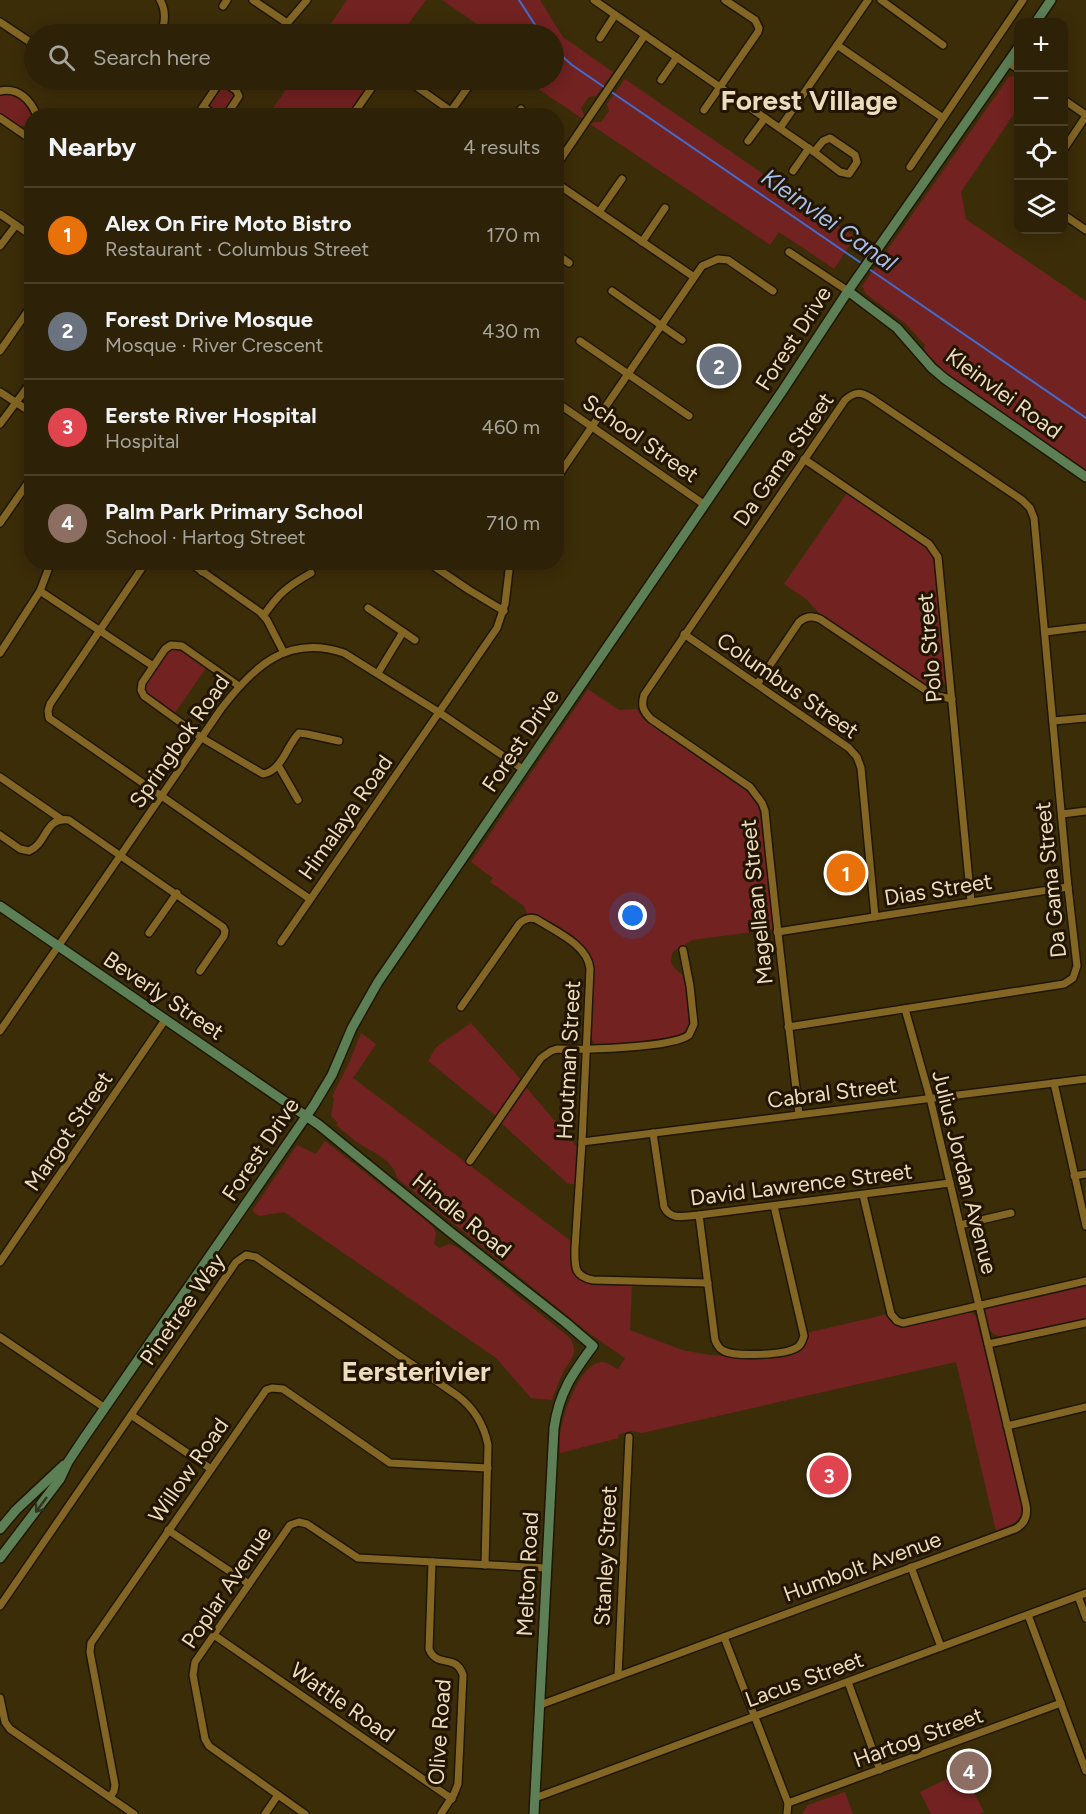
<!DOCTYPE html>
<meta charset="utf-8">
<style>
body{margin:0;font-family:Figtree,sans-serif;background:#352a11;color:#f1f3f6}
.controls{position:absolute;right:18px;top:18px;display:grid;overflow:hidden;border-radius:12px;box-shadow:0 3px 15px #0003}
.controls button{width:54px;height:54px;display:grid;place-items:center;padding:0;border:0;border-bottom:2px solid #483f28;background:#2d2207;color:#f1f3f6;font:30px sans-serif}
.you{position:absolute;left:633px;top:916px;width:21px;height:21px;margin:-15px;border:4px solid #fff;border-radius:50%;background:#1a73e8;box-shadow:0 0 0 9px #1a73e833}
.badge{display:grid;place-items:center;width:39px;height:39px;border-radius:50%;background:#ea580c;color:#fff;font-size:20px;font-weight:700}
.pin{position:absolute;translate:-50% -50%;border:3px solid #fff;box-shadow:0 2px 6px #0006}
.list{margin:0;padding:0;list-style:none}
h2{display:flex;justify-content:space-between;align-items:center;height:78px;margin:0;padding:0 24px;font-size:26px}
h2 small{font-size:20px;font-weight:400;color:#a7a49b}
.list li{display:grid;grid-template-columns:39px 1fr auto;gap:18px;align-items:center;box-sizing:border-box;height:96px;padding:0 24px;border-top:2px solid #483f28}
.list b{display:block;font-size:22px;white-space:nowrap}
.list p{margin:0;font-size:20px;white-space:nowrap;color:#a7a49b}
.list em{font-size:20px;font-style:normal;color:#a7a49b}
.icon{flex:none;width:33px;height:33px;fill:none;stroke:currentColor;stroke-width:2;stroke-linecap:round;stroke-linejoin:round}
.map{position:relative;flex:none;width:1086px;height:1814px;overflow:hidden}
.search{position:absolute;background:#2d2207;box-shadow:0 3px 15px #0003;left:24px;top:24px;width:540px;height:66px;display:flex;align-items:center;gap:15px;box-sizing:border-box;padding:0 21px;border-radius:33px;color:#a7a49b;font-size:22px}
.panel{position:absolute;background:#2d2207;box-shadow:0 3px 15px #0003;left:24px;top:108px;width:540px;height:462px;border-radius:24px}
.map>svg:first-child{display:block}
.green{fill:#712221}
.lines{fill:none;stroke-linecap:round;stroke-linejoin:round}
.stream{stroke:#436ccd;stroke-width:2}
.street-casing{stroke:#1f1603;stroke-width:10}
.secondary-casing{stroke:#1f1603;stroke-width:12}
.street{stroke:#836624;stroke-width:7}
.secondary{stroke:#5c7f55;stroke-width:9}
.oneway{stroke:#33351a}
.labels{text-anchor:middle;stroke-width:6;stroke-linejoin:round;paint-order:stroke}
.street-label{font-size:22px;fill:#ecdcbd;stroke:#211500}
.water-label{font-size:24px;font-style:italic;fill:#a6beef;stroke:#211500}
.district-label{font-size:28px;font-weight:bold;fill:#ecdcbd;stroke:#211500}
</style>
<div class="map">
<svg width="1086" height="1814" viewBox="0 0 1086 1814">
<rect width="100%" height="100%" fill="#3c2d09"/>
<g class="green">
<polygon points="347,0 426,0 401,34 324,34"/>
<polygon points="442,0 540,0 563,37 613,72 596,96 589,97 581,108 584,114 583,119 525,80 554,80 554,34 484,34 477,24"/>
<polygon points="1014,76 1018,76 1018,108 961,192 966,219 1086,301 1086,470 946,373 926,353 924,350 925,345 906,324 866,294 862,286 1009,77"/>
<polygon points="625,79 855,237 834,269 779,232 770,245 590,124 595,122 601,122 609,111 607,104"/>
<polygon points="293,80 372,80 348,115 268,115"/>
<path d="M226 86 235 93C235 101 226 112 218 115L211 109 210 104 221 87Z"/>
<path d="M0 93C21 94 24 98 35 115L32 116 31 125C19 129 9 123 0 114Z"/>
<path d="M847 493 928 548 934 556 947 676C945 687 938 691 928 688L820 614 806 599 784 584Z"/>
<polygon points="173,648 179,649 206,668 174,714 147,694 145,686 168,650"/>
<polygon points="588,689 619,710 637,709 643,719 746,791 753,797 759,809 776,929 692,940 685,945 678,948 672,953 671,962 674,968 683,975 686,981 691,1022 688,1031 680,1037 601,1047 594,1043 590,1036 594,964 591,956 587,949 581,944 537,916 527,914 524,906 490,882 493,878 471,862"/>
<polygon points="471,1023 522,1081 497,1117 428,1061 436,1047"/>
<path d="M361 1033 376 1044 353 1078 571 1241C571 1250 569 1261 572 1269 578 1289 615 1284 632 1284L630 1330 682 1350 710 1355 767 1358 794 1352 806 1333 888 1314 894 1323 907 1326 971 1311 976 1317 1020 1493C1025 1520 1019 1522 996 1531L956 1362 642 1433 630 1431 618 1435 619 1438 560 1453C560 1445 559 1436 561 1429 564 1411 580 1364 601 1362 607 1361 613 1367 618 1369L625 1358 590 1334 397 1178C393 1158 369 1151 355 1141 349 1136 343 1130 336 1125L338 1123 331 1116 334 1098 332 1096 349 1063Z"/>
<polygon points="526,1087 578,1148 575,1185 567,1183 501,1123"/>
<path d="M325 1141 432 1225 436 1233 434 1244 439 1248 449 1244 457 1247 569 1337C580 1351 571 1359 563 1372 559 1381 555 1391 552 1400L531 1398 496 1358 284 1212 259 1216 252 1211 297 1145 316 1154Z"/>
<path d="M1086 1285V1319L1005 1337C989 1336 985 1326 985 1311L989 1307Z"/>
<polygon points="963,1771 984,1812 980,1814 931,1814 920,1792"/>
<polygon points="845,1792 853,1814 802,1814 808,1805"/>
</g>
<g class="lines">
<g class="stream">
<polyline points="519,0 541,34"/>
<polyline points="554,49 572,65 864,265"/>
<polyline points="869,269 1086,418"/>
</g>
<defs>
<g id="street">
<path d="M160 0C166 10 165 23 161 34"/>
<polyline points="253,0 287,23"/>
<polyline points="594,0 814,152 840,172 849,174 857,162 855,155 830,138 823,141 814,152"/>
<polyline points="881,0 943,45"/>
<polyline points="223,6 227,0"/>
<polyline points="0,22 33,44"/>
<polyline points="278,34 307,0"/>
<polyline points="437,34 440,31"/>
<polyline points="600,38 615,15"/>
<polyline points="837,45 943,118"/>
<polyline points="1009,63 1018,69"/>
<polyline points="221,80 236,90 239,96 226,116"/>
<polyline points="407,80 458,116"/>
<polyline points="661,80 677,57"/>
<path d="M0 91C18 87 31 100 37 116"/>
<polyline points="1064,100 1086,115"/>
<polyline points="203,107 216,116"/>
<polyline points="704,110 758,32 759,28 755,20 725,0"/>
<polyline points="451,111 473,80"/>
<polyline points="197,116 221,80"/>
<polyline points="352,116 377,80"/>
<polyline points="516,116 521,109"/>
<polyline points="0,118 32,140"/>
<polyline points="780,128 868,0"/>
<polyline points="748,141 765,118"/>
<polyline points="1064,149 1086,116"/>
<polyline points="556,166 645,35"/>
<polyline points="910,167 1023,0"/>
<polyline points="793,171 809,148"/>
<polyline points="556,183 694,277"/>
<polyline points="599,212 622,179"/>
<polyline points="0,214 32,236"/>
<polyline points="1064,215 1086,230"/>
<polyline points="642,242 665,208"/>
<polyline points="0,246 16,225"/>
<polyline points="789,252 848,291"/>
<polyline points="556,254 569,263"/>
<polyline points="612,291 682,340"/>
<polyline points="580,341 689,416"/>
<polyline points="0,351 32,305"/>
<polyline points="0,392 32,413"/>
<polyline points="556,402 705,505"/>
<polyline points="0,424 32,381"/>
<polyline points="804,459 929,544 938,557 971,902"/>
<polyline points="556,479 702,266 718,259 728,260 773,291"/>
<polyline points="0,523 32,477"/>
<polyline points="146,562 50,704 48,711 49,718 310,899"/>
<polyline points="189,562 260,612 267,620 284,653"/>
<polyline points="432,562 435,567 469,590 504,611"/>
<polyline points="202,572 209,562"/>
<polyline points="40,591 153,666"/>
<polyline points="368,608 415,640"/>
<path d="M264 615C279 593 288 586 311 573"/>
<polyline points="1045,632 1086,627"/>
<polyline points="684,634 849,748 857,757 861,768 875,917"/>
<polyline points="0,653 40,591 51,562"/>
<polyline points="378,673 403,632"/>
<path d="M758 683 799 622C805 617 812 615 820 619L933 695 952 699"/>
<path d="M239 686 182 646 171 645 165 649 142 683 141 690 144 696 202 738 263 774C282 771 287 745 299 733L307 734 339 741"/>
<polyline points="1053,721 1086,718"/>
<polyline points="278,765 298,800"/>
<polyline points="0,777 61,819"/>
<polyline points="1062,814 1086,811"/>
<path d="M0 835 20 849 29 851C47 844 45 816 69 820L223 927 225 931 224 936 200 971"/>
<polyline points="777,932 1068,887"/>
<polyline points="149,933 177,893"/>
<polyline points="281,942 497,628 505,604 510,562"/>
<path d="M461 1007 519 924C524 919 529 917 536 919 555 931 588 945 590 969L582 1142 575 1248C575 1266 573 1276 593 1280L708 1283"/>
<path d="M788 1027 1064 984 1073 978 1077 966 1068 887 1034 518 1030 508 1022 500 871 398C861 392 855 391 845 400L644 695C641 706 643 711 651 719L750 787 762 803 765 811C775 912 787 1013 799 1114"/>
<path d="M0 1031 221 709C253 667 287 634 344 653L440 713 524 770"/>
<polyline points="1054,1083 1086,1226"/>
<path d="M653 1133 664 1207C671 1221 685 1216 699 1215L950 1183"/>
<polyline points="582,1142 1086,1079"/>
<path d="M470 1161 541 1058 551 1051 557 1049C581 1050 673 1048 689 1035L694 1024 690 986 683 950"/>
<polyline points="1074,1176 1086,1174"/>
<polyline points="863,1195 891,1314 897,1321 903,1323 1086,1281"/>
<path d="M699 1215 715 1340C717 1345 719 1349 724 1351 736 1357 784 1355 796 1348 801 1346 802 1341 804 1336L774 1206"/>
<polyline points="960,1225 1011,1213"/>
<polyline points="0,1262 165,1020"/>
<polyline points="0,1337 105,1408"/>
<polyline points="988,1344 1086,1323"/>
<polyline points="131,1415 211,1469"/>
<polyline points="1007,1426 1086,1407"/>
<polyline points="168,1530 249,1584"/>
<path d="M432 1562 429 1649C437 1669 456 1653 463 1675L458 1784 454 1794 441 1814"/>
<polyline points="911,1567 941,1647"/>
<polyline points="1078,1596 1086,1618"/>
<path d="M0 1606 236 1262 246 1255 256 1257 458 1396C475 1409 484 1425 488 1445L485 1565"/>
<polyline points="1028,1615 1086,1771"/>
<polyline points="214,1635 452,1799"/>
<polyline points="724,1637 788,1803 787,1814"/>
<polyline points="618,1676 629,1437"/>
<polyline points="848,1682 880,1770"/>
<polyline points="0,1698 5,1722 10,1729 134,1814"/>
<path d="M540 1705 1015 1529C1025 1524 1028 1516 1026 1505L930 1098 905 1009"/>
<polyline points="110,1797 114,1791 115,1785 90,1652 91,1643 266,1390 272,1388 283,1389 390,1463 488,1468"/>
<polyline points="535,1798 1086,1593"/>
<polyline points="788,1803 1061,1703"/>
<polyline points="265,1814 278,1795"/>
<polyline points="305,1814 209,1746 205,1739 193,1675 195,1662 290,1525 299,1522 307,1524 358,1558 547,1568"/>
</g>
<g id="secondary">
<polyline points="1036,22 1051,0"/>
<polyline points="848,291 897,328 932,368 945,379 1086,477"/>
<path d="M0 906 319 1125 449 1231 565 1322 593 1346C572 1374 559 1393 554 1428L534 1814"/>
<polyline points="0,1529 16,1510 64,1465"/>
<polyline points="0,1558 60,1479 68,1462 84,1438 314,1105 332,1075 352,1028 378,982 783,390 848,291 1018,48"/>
</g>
</defs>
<use href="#street" class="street-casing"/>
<use href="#secondary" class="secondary-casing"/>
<use href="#street" class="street"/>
<use href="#secondary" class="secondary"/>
</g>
<defs><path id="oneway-shaft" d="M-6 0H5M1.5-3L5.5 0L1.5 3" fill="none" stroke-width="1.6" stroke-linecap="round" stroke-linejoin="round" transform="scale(1.5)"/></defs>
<use class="oneway" href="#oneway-shaft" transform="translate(41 1505) rotate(127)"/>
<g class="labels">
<g class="street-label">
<text transform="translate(793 338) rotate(-57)" y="8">Forest Drive</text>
<text transform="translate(1004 393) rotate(36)" y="8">Kleinvlei Road</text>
<text transform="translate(641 438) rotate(35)" y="8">School Street</text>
<text transform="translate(783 459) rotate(-55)" y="8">Da Gama Street</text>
<text transform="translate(929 648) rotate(-95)" y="8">Polo Street</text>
<text transform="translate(788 685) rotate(35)" y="8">Columbus Street</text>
<text transform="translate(520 740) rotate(-56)" y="8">Forest Drive</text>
<text transform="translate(179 741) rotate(-55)" y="8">Springbok Road</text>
<text transform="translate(345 817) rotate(-55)" y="8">Himalaya Road</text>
<text transform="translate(1050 880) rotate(-96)" y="8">Da Gama Street</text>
<text transform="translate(938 889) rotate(-9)" y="8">Dias Street</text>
<text transform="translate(756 902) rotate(-96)" y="8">Magellaan Street</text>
<text transform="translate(164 995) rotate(34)" y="8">Beverly Street</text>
<text transform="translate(568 1060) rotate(-87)" y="8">Houtman Street</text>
<text transform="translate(832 1092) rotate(-7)" y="8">Cabral Street</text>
<text transform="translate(68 1131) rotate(-56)" y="8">Margot Street</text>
<text transform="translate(260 1149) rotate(-56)" y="8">Forest Drive</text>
<text transform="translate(965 1172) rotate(76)" y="8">Julius Jordan Avenue</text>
<text transform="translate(801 1184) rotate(-7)" y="8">David Lawrence Street</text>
<text transform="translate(462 1215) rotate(39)" y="8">Hindle Road</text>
<text transform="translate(182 1309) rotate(-55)" y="8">Pinetree Way</text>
<text transform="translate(188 1470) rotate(-55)" y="8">Willow Road</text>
<text transform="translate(605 1556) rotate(-87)" y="8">Stanley Street</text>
<text transform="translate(862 1566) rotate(-20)" y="8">Humbolt Avenue</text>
<text transform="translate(527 1574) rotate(-87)" y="8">Melton Road</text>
<text transform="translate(226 1587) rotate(-56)" y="8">Poplar Avenue</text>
<text transform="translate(804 1679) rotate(-20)" y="8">Lacus Street</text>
<text transform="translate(343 1702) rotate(35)" y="8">Wattle Road</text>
<text transform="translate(439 1732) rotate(-86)" y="8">Olive Road</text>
<text transform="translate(918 1737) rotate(-20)" y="8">Hartog Street</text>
</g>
<g class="water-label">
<text transform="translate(829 220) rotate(35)" y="8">Kleinvlei Canal</text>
</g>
<g class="district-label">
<text x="809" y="110">Forest Village</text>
<text x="416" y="1381">Eersterivier</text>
</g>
</g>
</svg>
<div class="controls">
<button>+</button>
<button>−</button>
<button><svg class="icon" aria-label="locate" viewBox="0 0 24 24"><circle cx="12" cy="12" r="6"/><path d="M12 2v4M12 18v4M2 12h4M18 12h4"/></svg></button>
<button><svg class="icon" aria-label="layers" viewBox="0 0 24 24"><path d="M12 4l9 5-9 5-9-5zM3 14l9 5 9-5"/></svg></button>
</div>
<div class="you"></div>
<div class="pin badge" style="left:846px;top:873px;background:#e8710a">1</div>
<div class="pin badge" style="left:719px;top:366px;background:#6b7280">2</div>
<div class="pin badge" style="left:829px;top:1475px;background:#e0444e">3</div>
<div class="pin badge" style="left:969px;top:1771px;background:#8d6e63">4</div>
<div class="search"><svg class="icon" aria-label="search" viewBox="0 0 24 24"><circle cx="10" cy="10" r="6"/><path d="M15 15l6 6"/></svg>Search here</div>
<section class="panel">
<h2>Nearby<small>4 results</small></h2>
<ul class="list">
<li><span class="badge" style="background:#e8710a">1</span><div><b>Alex On Fire Moto Bistro</b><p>Restaurant · Columbus Street</p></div><em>170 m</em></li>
<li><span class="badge" style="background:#6b7280">2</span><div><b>Forest Drive Mosque</b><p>Mosque · River Crescent</p></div><em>430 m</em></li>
<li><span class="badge" style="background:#e0444e">3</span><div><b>Eerste River Hospital</b><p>Hospital</p></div><em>460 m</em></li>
<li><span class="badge" style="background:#8d6e63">4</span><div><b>Palm Park Primary School</b><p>School · Hartog Street</p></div><em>710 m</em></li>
</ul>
</section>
</div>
